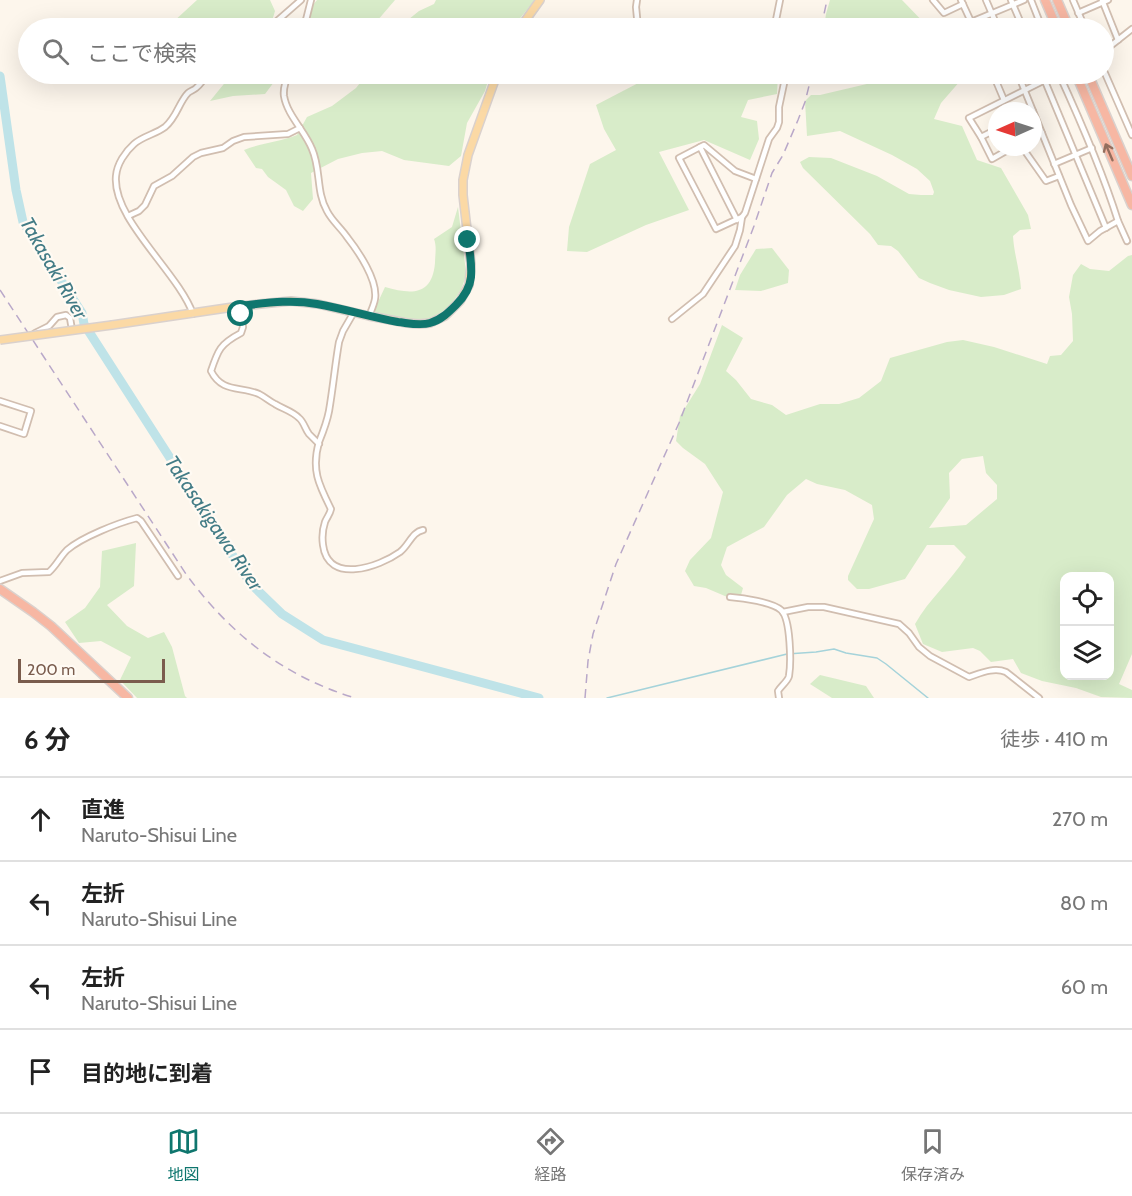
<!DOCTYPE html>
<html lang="ja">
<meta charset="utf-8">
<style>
body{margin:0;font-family:Cabin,"Noto Sans JP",sans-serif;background:#f6f6f6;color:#222}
.controls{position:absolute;right:18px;bottom:18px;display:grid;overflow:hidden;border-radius:12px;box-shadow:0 6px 24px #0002}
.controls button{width:54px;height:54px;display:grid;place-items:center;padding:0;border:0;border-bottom:2px solid #e0e0e0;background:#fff;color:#222;font:30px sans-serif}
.compass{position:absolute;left:988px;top:102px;width:54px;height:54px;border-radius:50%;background:#fff;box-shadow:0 6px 24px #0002;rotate:267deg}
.scale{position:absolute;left:18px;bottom:15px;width:147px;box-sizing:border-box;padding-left:6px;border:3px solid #7a5c4d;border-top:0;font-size:16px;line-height:21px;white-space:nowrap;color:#7a5c4d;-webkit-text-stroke:4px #fffaf3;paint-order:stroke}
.stop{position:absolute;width:18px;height:18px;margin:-14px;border:4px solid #0f766e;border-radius:50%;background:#fff}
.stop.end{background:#0f766e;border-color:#fff;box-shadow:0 2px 6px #0008}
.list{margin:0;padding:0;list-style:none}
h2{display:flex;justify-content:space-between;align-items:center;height:78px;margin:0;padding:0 24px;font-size:26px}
h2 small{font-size:20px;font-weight:400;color:#767676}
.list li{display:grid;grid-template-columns:39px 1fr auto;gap:18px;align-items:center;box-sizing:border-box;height:84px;padding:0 24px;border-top:2px solid #e0e0e0}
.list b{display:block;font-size:22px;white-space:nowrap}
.list p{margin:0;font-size:20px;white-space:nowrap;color:#767676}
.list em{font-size:20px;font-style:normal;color:#767676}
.icon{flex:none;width:33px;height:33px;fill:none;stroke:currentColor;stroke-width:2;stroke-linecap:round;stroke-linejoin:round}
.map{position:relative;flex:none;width:1132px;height:698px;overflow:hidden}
.search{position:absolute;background:#fff;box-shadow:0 6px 24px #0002;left:18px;right:18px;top:18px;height:66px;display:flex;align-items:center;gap:15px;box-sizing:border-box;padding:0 21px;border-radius:33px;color:#767676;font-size:22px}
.sheet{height:414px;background:#fff}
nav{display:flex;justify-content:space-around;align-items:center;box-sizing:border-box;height:84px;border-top:2px solid #e0e0e0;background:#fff;font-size:16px;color:#767676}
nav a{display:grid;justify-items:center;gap:3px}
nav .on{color:#0f766e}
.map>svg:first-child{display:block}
.green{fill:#d8ecc9;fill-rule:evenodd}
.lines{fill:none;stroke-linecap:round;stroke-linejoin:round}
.stream{stroke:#a5d3da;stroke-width:1.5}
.river{stroke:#bfe3e8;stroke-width:9}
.street-casing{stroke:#d1beb0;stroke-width:8}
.primary-casing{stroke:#dad1cd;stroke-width:10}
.highway-casing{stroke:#dad1cd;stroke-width:11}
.street{stroke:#fff;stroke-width:4.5}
.primary{stroke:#fbd9a5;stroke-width:7}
.highway{stroke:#f7b7a3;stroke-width:8}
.rail{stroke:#b9a8c9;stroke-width:1.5;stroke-dasharray:9 6;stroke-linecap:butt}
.primary-bridge-casing{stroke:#dad1cd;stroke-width:10;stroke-linecap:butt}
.primary-bridge{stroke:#fbd9a5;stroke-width:7}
.oneway{stroke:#936e5e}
.route{stroke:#0f766e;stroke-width:8}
.labels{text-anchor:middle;stroke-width:4.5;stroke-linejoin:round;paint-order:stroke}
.water-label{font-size:20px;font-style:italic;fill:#437c86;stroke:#fffaf3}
</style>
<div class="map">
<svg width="1132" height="698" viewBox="0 0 1132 698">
<rect width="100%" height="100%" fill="#fdf6ec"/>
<g class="green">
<polygon points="197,0 270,0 275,11 270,28 231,28 229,20 211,19 172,23"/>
<polygon points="317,0 395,0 371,28 295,28 299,22"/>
<polygon points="436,0 535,0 512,28 398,28 419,11 434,4"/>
<polygon points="830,0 902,0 929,28 824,28 826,14"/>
<polygon points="232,74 323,74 301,81 274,82 265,94 233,96 210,101"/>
<path d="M367 74H490L485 91 467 123 461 156 449 166 404 160 382 151 362 153 338 159 311 173 313 199 303 211 294 206 286 190 268 177 262 169 256 168 244 150C261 143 280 142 297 135L307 117 332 106 356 88Z"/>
<polygon points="651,74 778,74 777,94 748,100 741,117 757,121 759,139 750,160 704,140 659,152 689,210 646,225 587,252 567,251 569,227 590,164 616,150 604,129 596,105 646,79"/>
<path d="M930 74H938L961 80 941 103 934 119 962 126 977 160 1001 168 1028 215 1031 229 1020 230 1013 236C1014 254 1020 271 1021 289L1004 295 981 297 949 290 930 283 919 278 898 251 891 246 878 245 870 234 803 168 800 162 809 157 831 158 877 176 909 194 921 195H933L934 192 930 181 917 169 892 155 840 131 807 136 805 101 811 95H820L888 79Z"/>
<path d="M458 207 466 272C464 293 446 315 425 320 411 324 387 317 372 315L385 287C410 294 432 297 435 263 435 255 437 247 434 239L452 227Z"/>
<polygon points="772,248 789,270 788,283 761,291 735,290 740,275 756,249"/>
<path d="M1132 255V654L1119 684 1132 690V698L1101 697 1076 688 1042 681 1021 673 1013 659 991 662 980 651 973 648 942 652 923 644 915 624C929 599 951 581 966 557L954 545H927L905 579 869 589H857L848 580V576L874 519 872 505 845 490 817 484 806 479 787 495 764 527 727 547 721 565 726 575 743 588 739 602 706 588 694 586 685 571 690 560 711 538 723 492 705 464 683 448 676 441 680 416 700 384 722 325 743 338 726 371 736 380 751 399 772 405 786 415 820 404H839L859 398 881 381 890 358 947 342 963 340 994 347 1047 364 1050 356 1061 355 1073 341 1072 314 1069 297 1073 275 1081 264 1090 269 1109 271 1128 256ZM983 456 986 473 997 485V499L966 525 929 528 950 498 949 473 962 459ZM1064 576H1110V676H1064Z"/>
<polygon points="136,543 134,586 107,605 127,626 148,638 164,632 172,647 185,696 187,698 137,698 120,680 131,657 101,641 79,643 65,622 85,608 100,587 102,551"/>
<polygon points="820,675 866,686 874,698 832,698 810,684"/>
</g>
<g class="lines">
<polyline class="stream" points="607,698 787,654 816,652 834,649 846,653 877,658 886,664 928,698"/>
<polyline class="river" points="0,76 16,190 23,222 82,313 84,324 251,584 282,614 323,640 539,698"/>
<defs>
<g id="street">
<polyline points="637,0 636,7 638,28"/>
<polyline points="780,0 776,20 780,25 791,28"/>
<polyline points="933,0 944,13 963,4"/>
<polyline points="961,0 974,28"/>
<polyline points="986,0 998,28"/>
<polyline points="1011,0 1023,28"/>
<polyline points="1031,0 1042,28"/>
<polyline points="1073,0 1085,28"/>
<polyline points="1102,0 1118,40"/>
<polyline points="1078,13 1108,0"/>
<polyline points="971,22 1024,0"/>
<polyline points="269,28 301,0"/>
<polyline points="304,28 311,0"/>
<polyline points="1104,51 1132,29"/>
<polyline points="1104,71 1132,135"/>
<path d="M289 74C286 80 283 88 284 96 287 115 305 131 312 149 321 169 316 192 327 211 332 221 341 228 347 237 358 251 378 280 375 299 374 305 371 311 369 316"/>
<polyline points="993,74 1004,100"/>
<polyline points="1018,74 1033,111"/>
<polyline points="1042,74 1106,228"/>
<path d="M1033 111 1071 205 1088 241 1100 231 1118 221C1102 170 1081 122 1059 74"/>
<polyline points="981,137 997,129"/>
<polyline points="1033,137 1042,133"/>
<polyline points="700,147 737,220"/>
<polyline points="1013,147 992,159 981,137 969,118 1057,74"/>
<polyline points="1022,147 1046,181 1059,176"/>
<polyline points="1054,164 1092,148"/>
<polyline points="128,216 139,211 145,205 154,186 172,176 193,157 201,153 223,148 233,141 244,137 288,134 300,128"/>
<polyline points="742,217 716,229 679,158 704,145 735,171 756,179"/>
<polyline points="1118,221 1127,241"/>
<path d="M240 306 243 327 241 333C220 344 218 350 211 371 222 393 240 386 259 394 265 397 269 401 275 404 283 409 292 411 299 418 304 422 305 429 309 434 312 437 316 441 319 444"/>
<path d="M354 312 343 331 339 342C335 365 333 388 329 411 327 422 323 432 319 442 311 470 319 485 331 509 330 514 327 517 325 522 323 528 322 538 323 545 328 585 379 567 400 552 409 545 412 532 423 530"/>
<path d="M193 314C178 272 112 219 116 176 117 164 125 152 134 144 143 136 156 134 165 127 177 117 179 102 188 93 190 91 194 90 196 88 201 84 204 79 207 74"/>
<polyline points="672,319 703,294 735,246 740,230 742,217 745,213 769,139 777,128 779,122 779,107 786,74"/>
<polyline points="35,333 49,326 57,317 66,315 70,318 72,330"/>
<polyline points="0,401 31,411 24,434 0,426"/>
<path d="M0 581 22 573 49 572C56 566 60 557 67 550 82 537 118 523 137 518L141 521 178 576"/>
<path d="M730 597C743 598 772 602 781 610 791 619 791 664 789 676 788 681 781 686 778 691L779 698"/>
<path d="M783 612 808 607H824L899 624 909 633 919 647 930 656 969 677C981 673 994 667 1006 672L1039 698"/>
</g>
<g id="primary">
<polyline points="520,28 540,0"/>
<polyline points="112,325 240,306 291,301 318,304 369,316 407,323 419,324 430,323 445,316 460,301 469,285 471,264 463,195 463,180 468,155 497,74"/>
</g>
<g id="highway">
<polyline points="1045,0 1057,28"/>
<polyline points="1057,0 1069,28"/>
<polyline points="1076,74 1132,205"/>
<polyline points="1088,74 1132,176"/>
<polyline points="0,589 33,612 51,626 128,698"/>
</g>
</defs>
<use href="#street" class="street-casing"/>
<use href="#primary" class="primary-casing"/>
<use href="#highway" class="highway-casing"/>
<use href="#street" class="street"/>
<use href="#primary" class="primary"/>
<use href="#highway" class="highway"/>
<g class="rail">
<polyline points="821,28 827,0"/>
<path d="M0 290 186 574C230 634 283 676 355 698"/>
<polyline points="585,698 588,661 593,634 616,564 679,423 754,226 772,173 783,155 798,120 805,102 812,74"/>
</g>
<defs>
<polyline id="primary-bridge" points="0,340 112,325"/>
</defs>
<use href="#primary-bridge" class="primary-bridge-casing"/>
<use href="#primary-bridge" class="primary-bridge"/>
</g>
<defs><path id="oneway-shaft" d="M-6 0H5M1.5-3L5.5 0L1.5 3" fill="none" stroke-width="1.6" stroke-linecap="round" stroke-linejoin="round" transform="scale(1.5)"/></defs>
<use class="oneway" href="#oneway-shaft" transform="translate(1109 152) rotate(-113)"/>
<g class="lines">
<path class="route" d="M241 314 240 306C266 303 291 299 317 304 345 309 371 317 398 322 408 323 420 326 430 323 441 320 449 312 456 305 464 297 470 287 471 277 472 265 470 252 468 240"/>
</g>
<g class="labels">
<g class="water-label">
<text transform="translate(54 268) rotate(60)" y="7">Takasaki River</text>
<text transform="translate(214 523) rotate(56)" y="7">Takasakigawa River</text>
</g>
</g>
</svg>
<div class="controls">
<button><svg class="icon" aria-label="locate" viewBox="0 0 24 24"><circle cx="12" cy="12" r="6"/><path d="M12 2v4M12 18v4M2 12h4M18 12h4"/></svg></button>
<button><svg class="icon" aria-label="layers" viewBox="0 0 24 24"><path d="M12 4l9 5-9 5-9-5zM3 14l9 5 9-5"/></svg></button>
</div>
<svg class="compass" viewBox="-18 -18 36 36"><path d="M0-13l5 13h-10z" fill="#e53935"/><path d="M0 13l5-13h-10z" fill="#767676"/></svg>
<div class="scale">200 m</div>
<div class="stop" style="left:241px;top:314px"></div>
<div class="stop end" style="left:468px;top:240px"></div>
<div class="search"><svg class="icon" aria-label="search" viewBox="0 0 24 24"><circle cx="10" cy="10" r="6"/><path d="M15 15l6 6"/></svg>ここで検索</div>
</div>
<section class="sheet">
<h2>6 分<small>徒歩 · 410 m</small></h2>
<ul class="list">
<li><svg class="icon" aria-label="ahead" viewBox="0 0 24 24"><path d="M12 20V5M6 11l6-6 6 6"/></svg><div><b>直進</b><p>Naruto-Shisui Line</p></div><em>270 m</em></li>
<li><svg class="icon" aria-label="left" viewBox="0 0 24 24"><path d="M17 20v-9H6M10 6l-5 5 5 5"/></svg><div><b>左折</b><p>Naruto-Shisui Line</p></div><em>80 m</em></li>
<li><svg class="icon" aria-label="left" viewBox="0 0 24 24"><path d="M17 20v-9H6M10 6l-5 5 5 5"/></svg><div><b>左折</b><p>Naruto-Shisui Line</p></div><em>60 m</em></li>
<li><svg class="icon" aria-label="arrive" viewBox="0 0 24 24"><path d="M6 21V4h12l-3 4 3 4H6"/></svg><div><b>目的地に到着</b></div></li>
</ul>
</section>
<nav>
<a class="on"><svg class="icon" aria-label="map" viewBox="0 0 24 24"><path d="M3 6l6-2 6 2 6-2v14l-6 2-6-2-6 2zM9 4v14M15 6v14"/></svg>地図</a>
<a><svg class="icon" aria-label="directions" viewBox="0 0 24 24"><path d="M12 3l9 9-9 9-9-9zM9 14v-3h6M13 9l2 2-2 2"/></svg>経路</a>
<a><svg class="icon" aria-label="saved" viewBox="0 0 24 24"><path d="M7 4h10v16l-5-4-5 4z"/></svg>保存済み</a>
</nav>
